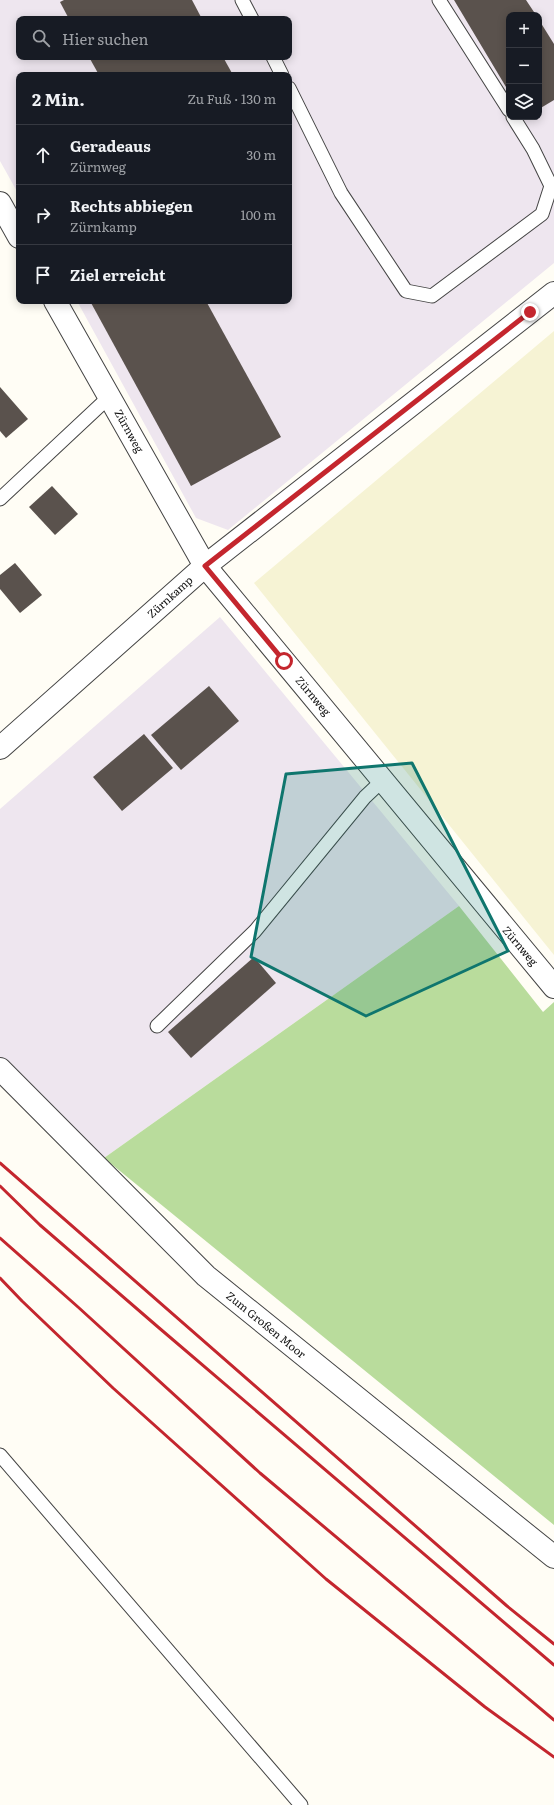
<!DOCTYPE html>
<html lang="de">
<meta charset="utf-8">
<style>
body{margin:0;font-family:Literata,serif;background:#242831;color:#f1f3f6}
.controls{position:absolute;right:12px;top:12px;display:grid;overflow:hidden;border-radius:8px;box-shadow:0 2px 10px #0003}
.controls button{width:36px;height:36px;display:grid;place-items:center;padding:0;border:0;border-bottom:1px solid #363941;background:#171b24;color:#f1f3f6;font:20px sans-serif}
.stop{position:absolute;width:12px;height:12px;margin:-9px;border:3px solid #c4262e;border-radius:50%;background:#fff}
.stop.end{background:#c4262e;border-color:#fff;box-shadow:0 1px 4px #0008}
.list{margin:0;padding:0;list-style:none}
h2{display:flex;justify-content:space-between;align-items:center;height:52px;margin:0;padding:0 16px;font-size:17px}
h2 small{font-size:13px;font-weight:400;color:#9ea1a6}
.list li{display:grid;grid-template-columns:26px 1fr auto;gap:12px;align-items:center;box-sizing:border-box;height:60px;padding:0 16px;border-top:1px solid #363941}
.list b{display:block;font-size:15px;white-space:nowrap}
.list p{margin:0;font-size:13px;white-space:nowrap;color:#9ea1a6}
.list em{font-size:13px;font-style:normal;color:#9ea1a6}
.icon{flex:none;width:22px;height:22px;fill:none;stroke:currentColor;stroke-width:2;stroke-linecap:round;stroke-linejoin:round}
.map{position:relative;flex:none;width:554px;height:1805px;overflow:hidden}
.search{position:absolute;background:#171b24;box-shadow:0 2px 10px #0003;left:16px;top:16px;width:276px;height:44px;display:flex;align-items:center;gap:10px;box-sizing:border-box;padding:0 14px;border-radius:8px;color:#9ea1a6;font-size:15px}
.panel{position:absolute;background:#171b24;box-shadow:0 2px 10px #0003;left:16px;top:72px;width:276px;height:232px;border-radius:8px}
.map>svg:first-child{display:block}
.industrial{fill:#eee6ef;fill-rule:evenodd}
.farmland{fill:#f6f3d4}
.forest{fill:#b9dc9c}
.building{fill:#5a524d}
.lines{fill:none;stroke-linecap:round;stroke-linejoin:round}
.service-casing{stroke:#444;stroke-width:15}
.minor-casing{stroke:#444;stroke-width:24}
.service{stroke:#fff;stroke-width:13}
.minor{stroke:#fff;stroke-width:22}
.rail{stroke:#c4262e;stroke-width:3}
.route{stroke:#c4262e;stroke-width:5}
.marked{fill:#0f766e;fill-opacity:0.2;stroke:#0f766e;stroke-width:3;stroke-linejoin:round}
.labels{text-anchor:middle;stroke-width:4;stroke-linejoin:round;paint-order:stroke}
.street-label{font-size:11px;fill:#111;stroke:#fff}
</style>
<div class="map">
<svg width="554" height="1805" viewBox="0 0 554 1805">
<rect width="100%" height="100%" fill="#fffdf5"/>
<g class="industrial">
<path d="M0 0H554V263L228 530 196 518 77 301H289V75H19V195L0 161ZM509 15H539V117H509ZM19 19H289V57H19Z"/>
<polygon points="220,617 459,906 104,1158 0,1059 0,809"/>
</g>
<polygon class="farmland" points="554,331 554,955 254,583"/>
<polygon class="forest" points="459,906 543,1012 554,1002 554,1525 104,1158"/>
<g class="building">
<polygon points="64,0 192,0 202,19 69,19 60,2"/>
<polygon points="454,0 526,0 536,15 509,15 509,92"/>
<polygon points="539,20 554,44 554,100 539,109"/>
<polygon points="89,57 223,57 233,75 99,75"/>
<polygon points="90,301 206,301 281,437 191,486"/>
<polygon points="0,387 28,419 6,438 0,431"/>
<polygon points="52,486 78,514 55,535 29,507"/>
<polygon points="15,563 42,595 20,613 0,589 0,575"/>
<polygon points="209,686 239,721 181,770 151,735"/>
<polygon points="144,734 173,768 122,811 93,777"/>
<polygon points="254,957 276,983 191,1058 168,1032"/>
</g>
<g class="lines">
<defs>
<g id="service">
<polyline points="242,0 252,19"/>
<polyline points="439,0 509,110"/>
<polyline points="273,57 282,75"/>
<polyline points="289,88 341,193 406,291 432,296 542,214 551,186 533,149 513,117"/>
<polyline points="0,499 109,397"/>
<polyline points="157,1026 255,931 365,797 383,780"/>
<polyline points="0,1455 301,1805"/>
</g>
<g id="minor">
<polyline points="0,203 19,237"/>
<polyline points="55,301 205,566 554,987"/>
<polyline points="0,748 205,566 554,293"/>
<polyline points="0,1069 206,1276 554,1557"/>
</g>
</defs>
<use href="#service" class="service-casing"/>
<use href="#minor" class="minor-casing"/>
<use href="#service" class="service"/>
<use href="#minor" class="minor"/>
<g class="rail">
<polyline points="0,1163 507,1606 554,1644"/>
<polyline points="0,1186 40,1225 158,1327 554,1665"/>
<polyline points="0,1238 78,1307 260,1473 554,1720"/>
<polyline points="0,1278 22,1301 113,1388 326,1579 485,1707 554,1757"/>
</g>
</g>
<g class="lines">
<polyline class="route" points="284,661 205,566 530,312"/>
</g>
<path class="marked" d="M412 763 508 951 366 1016 251 957 286 774Z"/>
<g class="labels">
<g class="street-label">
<text transform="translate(129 431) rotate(61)" y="4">Zürnweg</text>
<text transform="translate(170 597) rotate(-42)" y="4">Zürnkamp</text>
<text transform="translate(313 696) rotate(50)" y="4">Zürnweg</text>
<text transform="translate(520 946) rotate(50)" y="4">Zürnweg</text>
<text transform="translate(266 1325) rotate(39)" y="4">Zum Großen Moor</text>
</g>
</g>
</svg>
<div class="controls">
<button>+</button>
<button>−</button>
<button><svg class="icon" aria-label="layers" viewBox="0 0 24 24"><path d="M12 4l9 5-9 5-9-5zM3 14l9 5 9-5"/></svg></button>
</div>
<div class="stop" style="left:284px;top:661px"></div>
<div class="stop end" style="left:530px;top:312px"></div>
<div class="search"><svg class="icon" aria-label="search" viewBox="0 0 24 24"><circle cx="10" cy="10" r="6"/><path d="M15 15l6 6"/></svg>Hier suchen</div>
<section class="panel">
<h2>2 Min.<small>Zu Fuß · 130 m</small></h2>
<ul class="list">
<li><svg class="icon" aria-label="ahead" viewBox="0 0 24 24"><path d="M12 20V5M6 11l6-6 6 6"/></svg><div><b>Geradeaus</b><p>Zürnweg</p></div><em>30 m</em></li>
<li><svg class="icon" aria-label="right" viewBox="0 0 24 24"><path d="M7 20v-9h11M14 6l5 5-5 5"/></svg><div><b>Rechts abbiegen</b><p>Zürnkamp</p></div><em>100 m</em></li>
<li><svg class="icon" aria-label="arrive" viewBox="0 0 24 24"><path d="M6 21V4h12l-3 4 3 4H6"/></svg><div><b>Ziel erreicht</b></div></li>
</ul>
</section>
</div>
